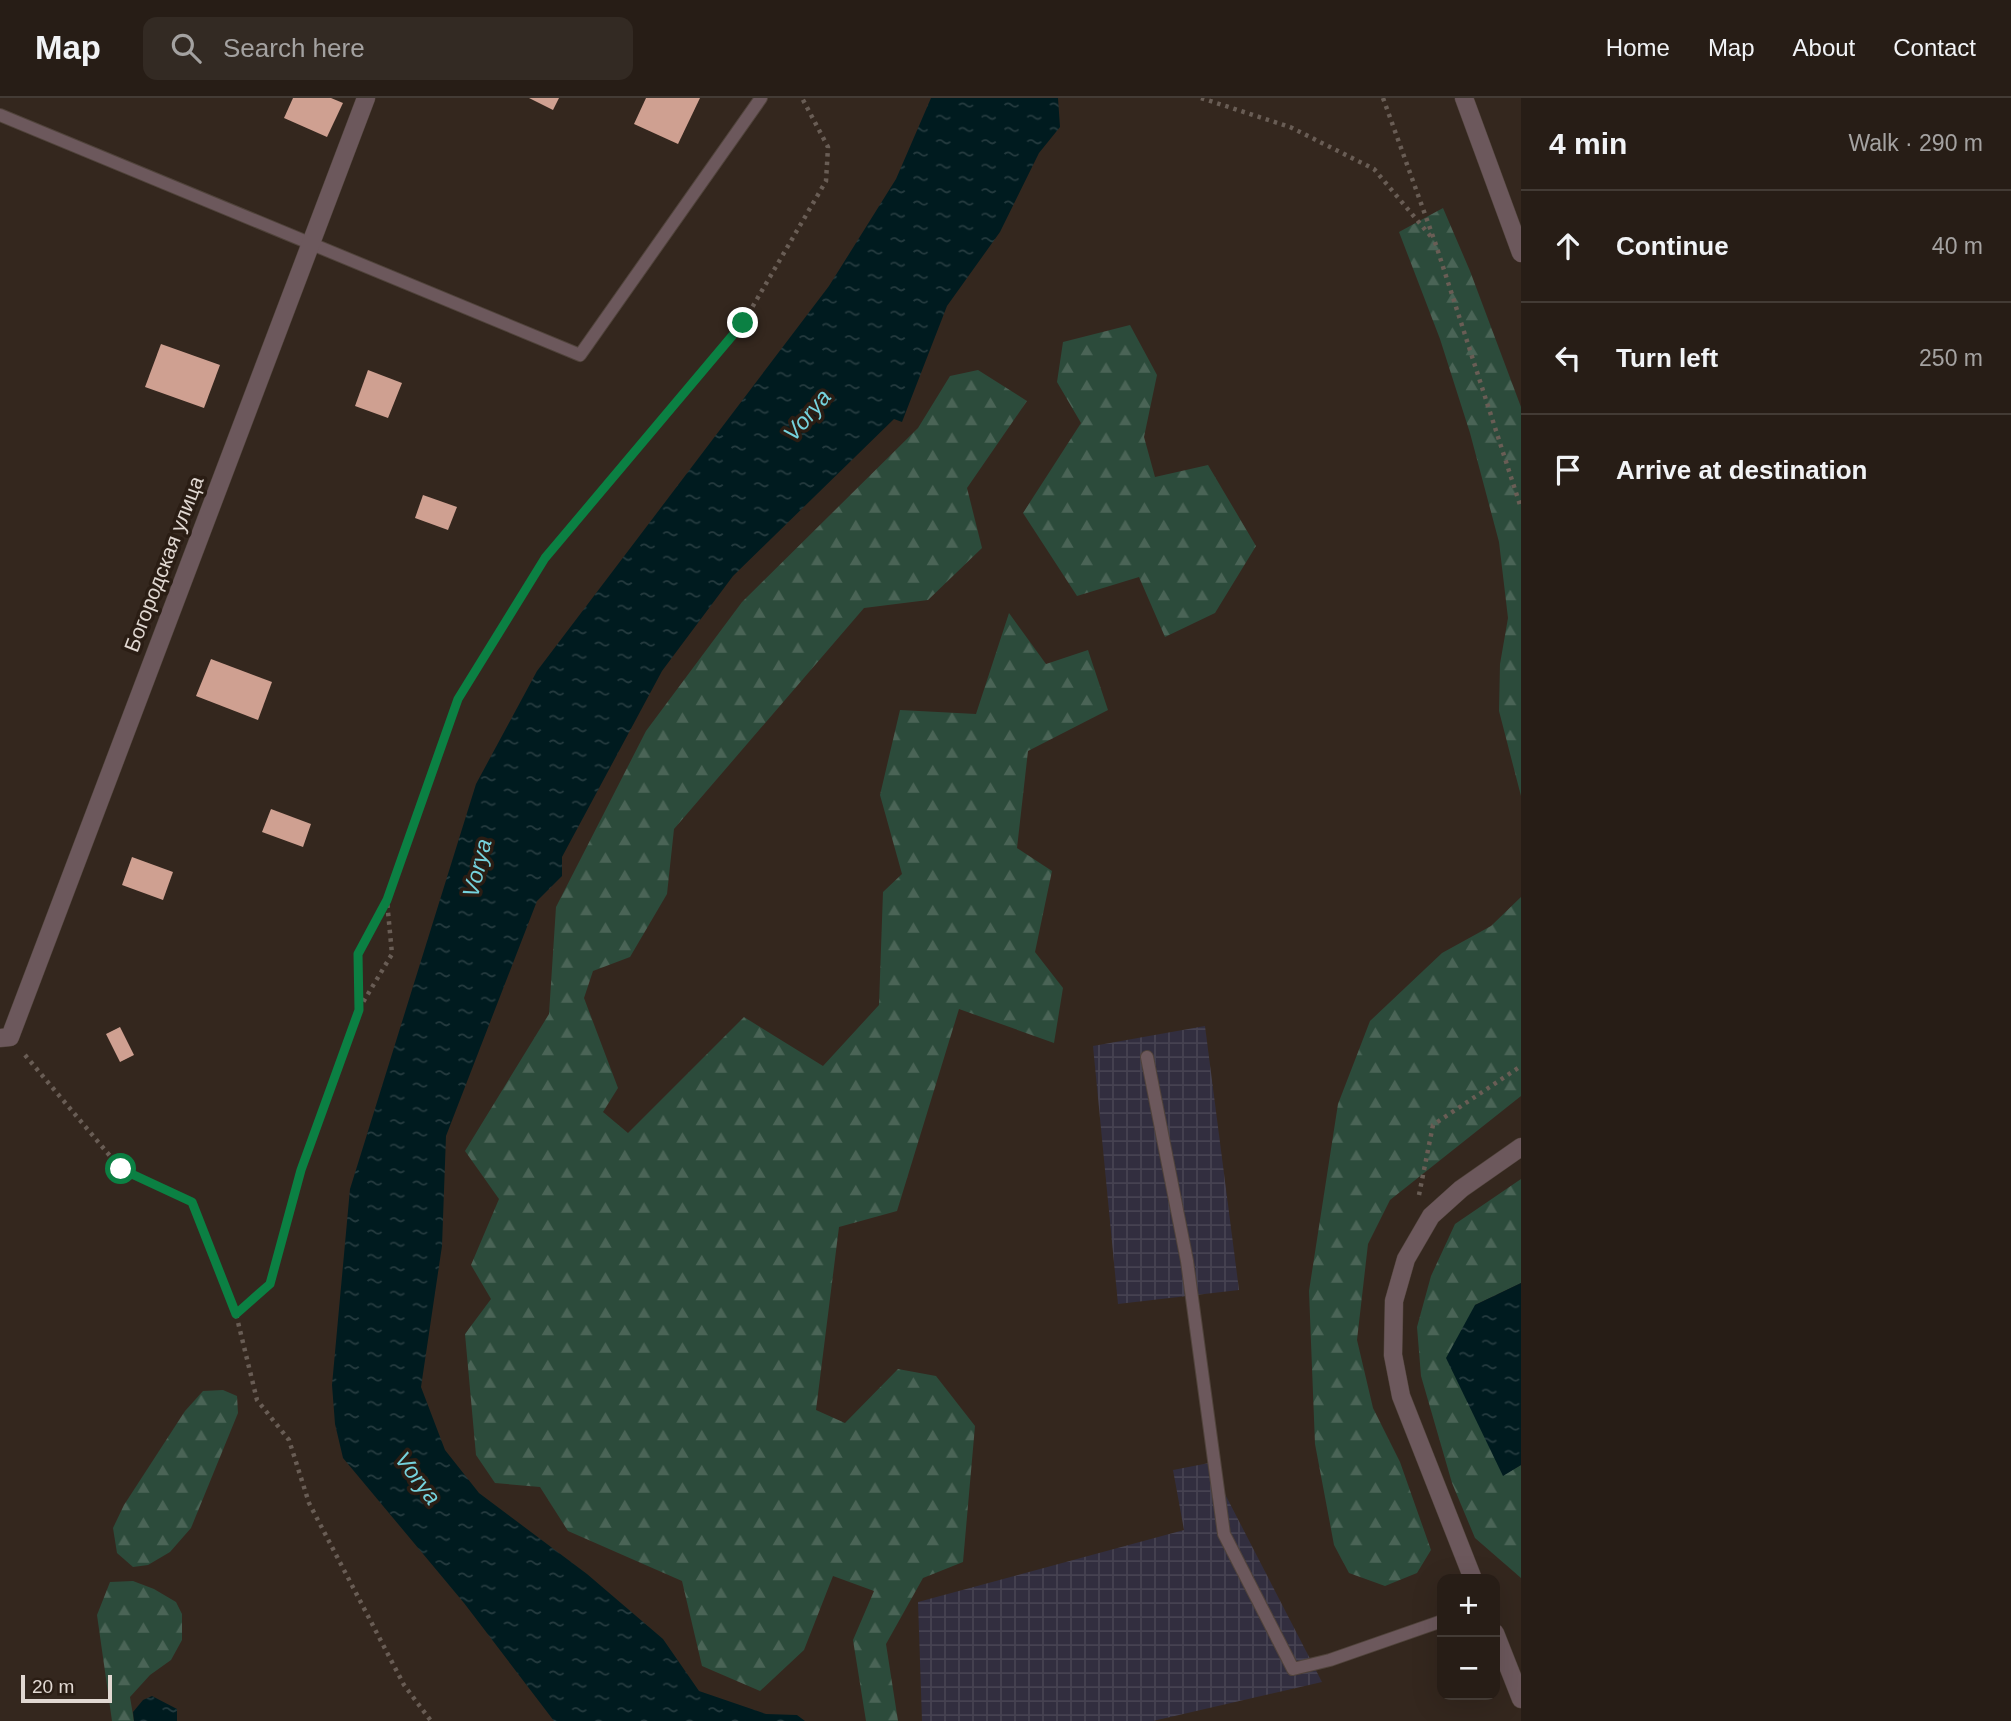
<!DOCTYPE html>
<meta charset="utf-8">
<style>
body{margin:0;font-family:Helvetica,sans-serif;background:#332a23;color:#f1f3f6}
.controls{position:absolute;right:21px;bottom:21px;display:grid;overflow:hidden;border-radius:14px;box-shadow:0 7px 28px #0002}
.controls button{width:63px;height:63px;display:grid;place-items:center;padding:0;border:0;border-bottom:2px solid #433b35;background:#271d16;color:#f1f3f6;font:35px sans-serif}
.scale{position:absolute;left:21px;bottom:18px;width:91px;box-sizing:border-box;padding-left:7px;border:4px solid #e1d8d2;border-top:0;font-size:19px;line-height:24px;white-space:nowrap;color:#e1d8d2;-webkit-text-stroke:5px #2a1d14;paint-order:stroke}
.stop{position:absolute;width:21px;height:21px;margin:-16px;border:5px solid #0b8043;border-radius:50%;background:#fff}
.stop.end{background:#0b8043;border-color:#fff;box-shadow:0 2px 7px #0008}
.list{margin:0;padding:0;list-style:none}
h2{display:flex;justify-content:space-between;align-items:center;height:91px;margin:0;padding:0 28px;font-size:30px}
h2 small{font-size:23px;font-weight:400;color:#a4a2a1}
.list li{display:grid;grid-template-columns:46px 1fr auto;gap:21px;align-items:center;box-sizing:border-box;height:112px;padding:0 28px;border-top:2px solid #433b35}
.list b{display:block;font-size:26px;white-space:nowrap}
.list em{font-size:23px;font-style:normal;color:#a4a2a1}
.icon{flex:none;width:38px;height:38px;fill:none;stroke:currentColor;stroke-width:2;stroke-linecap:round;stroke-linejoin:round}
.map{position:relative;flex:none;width:1521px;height:1623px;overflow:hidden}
header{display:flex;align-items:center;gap:42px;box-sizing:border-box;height:98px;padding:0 35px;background:#271d16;border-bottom:2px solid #433b35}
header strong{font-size:33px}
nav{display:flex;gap:38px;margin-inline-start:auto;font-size:24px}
.search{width:490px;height:63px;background:#332a23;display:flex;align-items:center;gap:18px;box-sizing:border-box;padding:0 24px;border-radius:14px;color:#a4a2a1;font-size:26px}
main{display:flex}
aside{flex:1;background:#271d16}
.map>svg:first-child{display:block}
.industrial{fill:url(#industrial-grid)}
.forest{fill:url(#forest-firs)}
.water{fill:url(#water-ripples)}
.building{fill:#cfa091}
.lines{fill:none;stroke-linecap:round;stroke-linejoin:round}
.service-casing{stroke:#50433b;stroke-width:14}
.minor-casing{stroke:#50433b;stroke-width:19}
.tertiary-casing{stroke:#50433b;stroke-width:19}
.path{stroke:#695d55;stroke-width:4.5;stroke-dasharray:3.5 5;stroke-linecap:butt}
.service{stroke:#6c585c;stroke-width:12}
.minor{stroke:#6c585c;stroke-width:18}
.tertiary{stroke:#6c585c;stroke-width:18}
.route{stroke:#0b8043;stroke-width:9}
.labels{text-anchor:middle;stroke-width:7;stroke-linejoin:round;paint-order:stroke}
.street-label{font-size:21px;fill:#e1d8d2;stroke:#2a1d14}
.water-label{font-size:23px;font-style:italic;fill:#75d2dd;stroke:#2a1d14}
</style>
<header>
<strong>Map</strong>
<div class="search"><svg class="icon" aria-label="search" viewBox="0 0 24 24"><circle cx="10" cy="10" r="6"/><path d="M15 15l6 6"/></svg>Search here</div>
<nav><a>Home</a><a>Map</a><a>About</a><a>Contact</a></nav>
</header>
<main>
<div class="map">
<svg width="1521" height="1623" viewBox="0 0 1521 1623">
<defs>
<pattern id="industrial-grid" width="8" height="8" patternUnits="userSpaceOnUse" patternTransform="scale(1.75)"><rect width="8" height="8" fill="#322e3f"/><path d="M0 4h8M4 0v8" fill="none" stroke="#464251"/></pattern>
<pattern id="forest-firs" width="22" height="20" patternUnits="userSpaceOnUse" patternTransform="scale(1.75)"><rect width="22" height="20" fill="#2c4b3b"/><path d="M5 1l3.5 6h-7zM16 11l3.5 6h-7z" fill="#4a6456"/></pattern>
<pattern id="water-ripples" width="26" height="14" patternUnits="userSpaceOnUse" patternTransform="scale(1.75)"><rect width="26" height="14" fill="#001b1f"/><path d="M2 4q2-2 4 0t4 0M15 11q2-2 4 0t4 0" fill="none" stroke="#253b3f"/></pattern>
</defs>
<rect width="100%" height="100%" fill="#34271e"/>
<g class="industrial">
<polygon points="1205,928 1239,1192 1118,1206 1093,948"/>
<polygon points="1209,1365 1322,1584 1153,1623 922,1623 918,1504 1184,1432 1173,1372"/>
</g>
<g class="forest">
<polygon points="1443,110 1470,173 1521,309 1521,698 1499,613 1500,566 1508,520 1499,444 1470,335 1440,241 1399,134"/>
<polygon points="1130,227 1157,277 1144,339 1155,379 1208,367 1256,448 1215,515 1165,539 1139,479 1077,498 1023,415 1081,325 1057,284 1063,244"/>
<polygon points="978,272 1027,303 967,390 982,450 928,502 864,510 674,731 667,796 630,859 593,873 584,900 618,990 603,1014 628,1035 744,919 823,968 879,907 883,794 902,776 880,697 900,612 976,616 1009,515 1046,566 1088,552 1108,612 1028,653 1017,750 1052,773 1035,854 1063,890 1054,945 959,911 897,1113 839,1129 816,1312 845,1325 898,1271 936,1278 975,1328 963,1464 923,1480 886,1546 898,1623 866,1623 853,1542 874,1493 833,1478 804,1552 760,1593 702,1568 682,1483 568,1433 540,1389 495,1385 476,1357 465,1236 491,1201 471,1167 499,1101 465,1053 549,916 556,809 646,633 742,504 918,330 950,278"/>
<polygon points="1521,799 1521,998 1390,1102 1368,1146 1357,1242 1373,1310 1400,1364 1431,1452 1417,1475 1385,1488 1349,1475 1334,1447 1315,1346 1309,1193 1338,1006 1370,923 1442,855 1491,828"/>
<polygon points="1521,1081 1521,1185 1475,1207 1503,1377 1521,1367 1521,1480 1475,1440 1452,1385 1421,1278 1417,1229 1431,1178 1455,1126"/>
<polygon points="223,1292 237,1298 238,1315 191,1430 170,1454 148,1467 133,1469 117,1455 113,1430 124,1407 185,1313 203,1293"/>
<polygon points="133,1483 154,1491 176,1504 182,1516 182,1542 171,1562 150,1577 130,1599 134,1623 112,1623 97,1517 110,1484"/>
</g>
<g class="water">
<polygon points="931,0 1058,0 1060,29 1039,55 1000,134 947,208 902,324 894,321 733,478 662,573 562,759 562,778 537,803 446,1038 442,1148 421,1289 445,1352 479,1395 587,1476 663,1541 699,1593 766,1616 797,1617 805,1623 554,1623 464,1505 343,1360 335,1326 332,1287 350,1091 476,686 537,573 829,188 896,81"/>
<polygon points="1521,1185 1521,1367 1503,1378 1446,1260 1475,1207"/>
<polygon points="152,1598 177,1611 177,1623 134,1623 133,1614 143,1602"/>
</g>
<g class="building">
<polygon points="293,0 331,0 343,5 327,39 284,20"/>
<polygon points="529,0 559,0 553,12"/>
<polygon points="646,0 700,0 678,46 634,26"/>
<polygon points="161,246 220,267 204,310 145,289"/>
<polygon points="368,272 402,285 388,320 355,308"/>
<polygon points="423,397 457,409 448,432 415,420"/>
<polygon points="211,561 272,584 258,622 196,598"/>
<polygon points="271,711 311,726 303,749 262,734"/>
<polygon points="132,759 173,774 163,802 122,787"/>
<polygon points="120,929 134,957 120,964 106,936"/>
</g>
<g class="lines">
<defs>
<g id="service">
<polyline points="0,17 580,257 761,0"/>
<polyline points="1147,959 1187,1163 1224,1436 1293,1571 1330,1562 1442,1523"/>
</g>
<g id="minor">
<polyline points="0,940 10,939 366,0"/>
<polyline points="1473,1481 1401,1298 1393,1257 1394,1203 1406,1161 1431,1118 1461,1091 1521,1049"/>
<polyline points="1495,1535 1521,1601"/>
</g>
<polyline id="tertiary" points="1464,0 1521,155"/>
</defs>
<use href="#service" class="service-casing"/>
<use href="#minor" class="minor-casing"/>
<use href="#tertiary" class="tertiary-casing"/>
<g class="path">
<polyline points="1201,0 1290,29 1374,71 1433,141"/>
<polyline points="1383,0 1435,144 1521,410"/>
<polyline points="359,911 392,856 387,803"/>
<polyline points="25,957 121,1071 192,1104 236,1216 257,1302 289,1342 309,1405 404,1587 431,1623"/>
<polyline points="1419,1097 1433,1027 1521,968"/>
<polyline points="236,1216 270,1186 301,1072 359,912 358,856 387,802 458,601 546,460 743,225 826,83 828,49 802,0"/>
</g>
<use href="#service" class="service"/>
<use href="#minor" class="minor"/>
<use href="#tertiary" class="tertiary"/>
</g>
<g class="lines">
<polyline class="route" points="121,1071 192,1104 236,1216 270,1186 301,1072 359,912 358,856 387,802 458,601 545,460 743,225"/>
</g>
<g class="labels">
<g class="street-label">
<text transform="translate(164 466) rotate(-69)" y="7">Богородская улица</text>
</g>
<g class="water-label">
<text transform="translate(807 317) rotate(-50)" y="8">Vorya</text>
<text transform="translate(477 770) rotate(-76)" y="8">Vorya</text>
<text transform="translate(418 1380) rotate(53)" y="8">Vorya</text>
</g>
</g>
</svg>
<div class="controls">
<button>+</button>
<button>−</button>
</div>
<div class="scale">20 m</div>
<div class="stop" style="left:121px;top:1071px"></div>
<div class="stop end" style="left:743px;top:225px"></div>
</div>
<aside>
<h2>4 min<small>Walk · 290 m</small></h2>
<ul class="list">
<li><svg class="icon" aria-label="ahead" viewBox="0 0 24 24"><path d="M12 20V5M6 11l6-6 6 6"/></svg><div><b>Continue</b></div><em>40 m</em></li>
<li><svg class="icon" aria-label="left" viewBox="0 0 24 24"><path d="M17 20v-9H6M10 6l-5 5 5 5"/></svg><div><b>Turn left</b></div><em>250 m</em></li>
<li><svg class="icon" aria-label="arrive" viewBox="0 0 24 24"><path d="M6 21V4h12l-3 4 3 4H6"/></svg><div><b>Arrive at destination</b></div></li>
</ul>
</aside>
</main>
